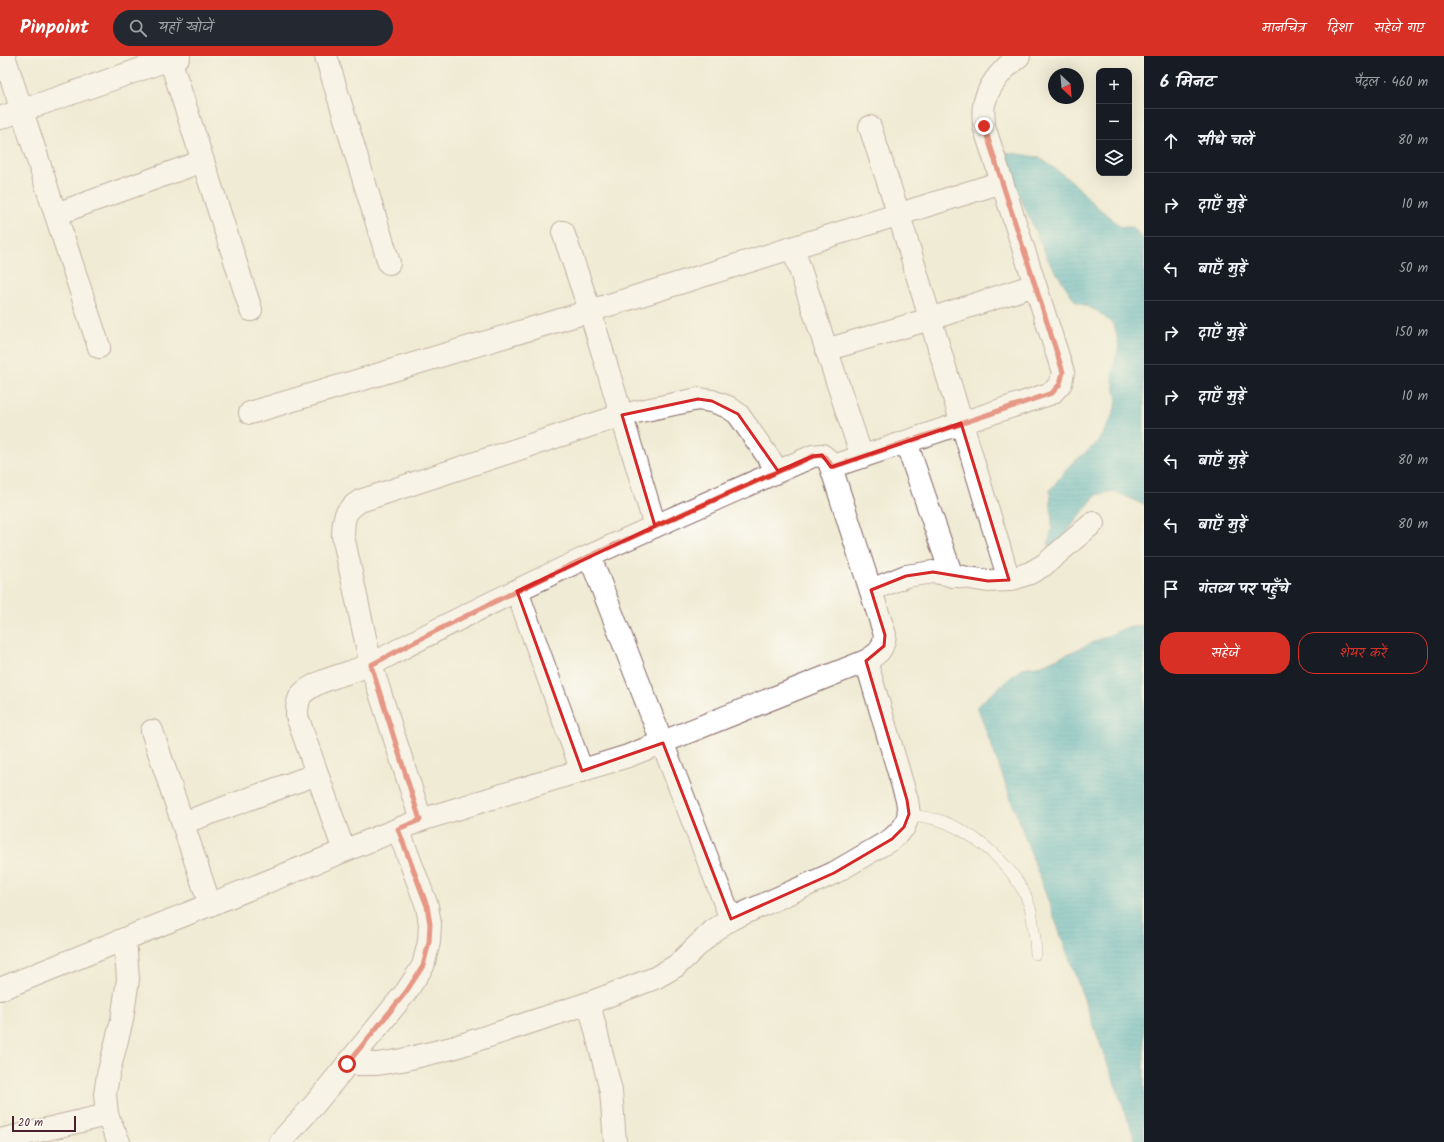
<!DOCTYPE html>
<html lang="hi">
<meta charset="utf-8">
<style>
body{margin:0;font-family:Kalam,"Playpen Sans Deva",sans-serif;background:#242831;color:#f1f3f6}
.controls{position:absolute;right:12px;top:12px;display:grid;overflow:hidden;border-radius:8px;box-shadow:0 4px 16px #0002}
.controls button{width:36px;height:36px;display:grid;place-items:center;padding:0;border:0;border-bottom:1px solid #363941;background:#171b24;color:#f1f3f6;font:20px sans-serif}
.compass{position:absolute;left:1048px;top:12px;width:36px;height:36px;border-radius:50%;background:#171b24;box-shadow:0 4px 16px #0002;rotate:154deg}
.scale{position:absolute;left:12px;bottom:10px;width:64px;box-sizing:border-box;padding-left:4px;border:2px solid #4a1f2b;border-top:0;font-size:11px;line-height:14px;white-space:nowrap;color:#4a1f2b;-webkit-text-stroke:3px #fdfcf7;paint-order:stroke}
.stop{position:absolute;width:12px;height:12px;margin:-9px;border:3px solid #d93025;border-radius:50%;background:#fff}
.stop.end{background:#d93025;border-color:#fff;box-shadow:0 1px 4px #0008}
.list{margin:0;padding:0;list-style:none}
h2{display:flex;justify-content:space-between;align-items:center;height:52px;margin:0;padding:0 16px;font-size:17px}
h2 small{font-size:13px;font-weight:400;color:#9ea1a6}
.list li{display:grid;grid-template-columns:26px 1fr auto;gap:12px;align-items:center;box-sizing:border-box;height:64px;padding:0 16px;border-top:1px solid #363941}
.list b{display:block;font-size:15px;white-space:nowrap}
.list em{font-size:13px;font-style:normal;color:#9ea1a6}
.actions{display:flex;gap:8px;padding:12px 16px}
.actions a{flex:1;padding:9px 0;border:1px solid #d93025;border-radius:16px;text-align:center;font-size:14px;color:#d93025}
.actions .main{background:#d93025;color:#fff}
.icon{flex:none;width:22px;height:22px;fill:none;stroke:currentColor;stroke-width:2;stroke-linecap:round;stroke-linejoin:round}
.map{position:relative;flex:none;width:1144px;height:1086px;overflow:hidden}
header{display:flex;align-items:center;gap:24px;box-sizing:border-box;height:56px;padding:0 20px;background:#d93025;color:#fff}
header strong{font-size:19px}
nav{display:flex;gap:22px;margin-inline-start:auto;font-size:14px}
.search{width:280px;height:36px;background:#242831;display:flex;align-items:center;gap:10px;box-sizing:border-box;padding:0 14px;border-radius:22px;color:#9ea1a6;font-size:15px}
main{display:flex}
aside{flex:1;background:#171b24}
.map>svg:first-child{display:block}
.water{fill:url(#water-rules);stroke:#466774}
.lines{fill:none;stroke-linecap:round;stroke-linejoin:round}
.service-casing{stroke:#846666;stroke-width:12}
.minor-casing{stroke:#846666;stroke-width:24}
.service{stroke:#fff;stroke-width:11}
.minor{stroke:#fff;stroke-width:22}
.route{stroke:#d93025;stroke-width:5}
.marked{fill:none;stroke:#d62828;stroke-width:3;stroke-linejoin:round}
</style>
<header>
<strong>Pinpoint</strong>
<div class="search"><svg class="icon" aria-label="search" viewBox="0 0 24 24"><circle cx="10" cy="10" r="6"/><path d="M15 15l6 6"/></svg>यहाँ खोजें</div>
<nav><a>मानचित्र</a><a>दिशा</a><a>सहेजे गए</a></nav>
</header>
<main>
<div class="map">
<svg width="1144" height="1086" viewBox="0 0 1144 1086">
<defs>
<pattern id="water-rules" width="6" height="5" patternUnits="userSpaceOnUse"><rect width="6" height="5" fill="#41afbe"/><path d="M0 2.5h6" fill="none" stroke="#388e9b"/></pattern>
</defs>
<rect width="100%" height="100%" fill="#fdfcf7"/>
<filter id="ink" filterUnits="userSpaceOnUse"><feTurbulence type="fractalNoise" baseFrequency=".025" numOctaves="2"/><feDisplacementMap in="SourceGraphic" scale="8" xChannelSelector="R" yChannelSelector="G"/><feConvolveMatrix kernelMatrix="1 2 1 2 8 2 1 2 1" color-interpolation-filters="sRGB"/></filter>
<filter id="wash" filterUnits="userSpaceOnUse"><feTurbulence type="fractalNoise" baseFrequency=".012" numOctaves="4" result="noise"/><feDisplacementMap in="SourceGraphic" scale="16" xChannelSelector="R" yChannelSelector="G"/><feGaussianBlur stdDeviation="0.9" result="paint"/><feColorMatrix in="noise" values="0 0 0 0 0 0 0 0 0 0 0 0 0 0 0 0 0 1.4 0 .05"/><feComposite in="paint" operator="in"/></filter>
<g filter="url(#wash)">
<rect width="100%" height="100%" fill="#f0ebd4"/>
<g class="water">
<polygon points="1005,96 1039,101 1073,126 1093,147 1121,171 1133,171 1144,184 1144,449 1114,435 1096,439 1057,489 1048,489 1052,470 1050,434 1070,409 1096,388 1110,365 1117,346 1112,318 1119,290 1114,269 1097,255 1075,245 1048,204 1012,123"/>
<polygon points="1144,569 1144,1086 1136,1086 977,650 1022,612 1042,609 1125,572"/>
</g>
</g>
<g filter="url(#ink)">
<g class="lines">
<defs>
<path id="service" d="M909 758C921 761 936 762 947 767 982 782 1022 818 1031 855 1034 869 1035 884 1036 898"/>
<g id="minor">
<polyline points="4,0 99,291"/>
<polyline points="169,0 251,254"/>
<polyline points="326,0 389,207"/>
<polyline points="0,62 179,0"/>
<polyline points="870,71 899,159 1009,524"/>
<polyline points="56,158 203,105"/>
<polyline points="563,176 590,255 655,470"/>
<polyline points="793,192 862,401"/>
<polyline points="826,294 930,263 1035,229"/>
<polyline points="250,357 590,255 1002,126"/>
<polyline points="906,386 952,520"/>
<path d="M831 411 1052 337 1061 327 1063 316 984 70C984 62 982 52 985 45 990 26 1004 12 1019 0"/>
<polyline points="590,501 731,863"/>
<polyline points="871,534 906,520 933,516 988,525 1009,524 1030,517 1044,509 1093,467"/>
<polyline points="517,535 582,715"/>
<polyline points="152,675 210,849"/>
<path d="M421 764 371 609 343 480C344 461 343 456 360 445L622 359 698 343 712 345 728 351 738 358 778 415"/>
<polyline points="183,767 317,718"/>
<path d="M0 933 421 764 628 700 866 605C879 597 883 594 885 579L831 411 828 404 822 399 813 400C666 465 519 529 378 605 356 617 321 621 303 637 297 643 297 652 297 660L344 795"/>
<polyline points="589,947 611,1035 615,1086"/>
<polyline points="347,1008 377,1008 402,1004 452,992 589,947 655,922 676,910 714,874 731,863 834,817 892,783 904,771 909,758 907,744 866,605"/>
<polyline points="0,1084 107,1059"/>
<polyline points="119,1086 107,1059 105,1038 108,1019 122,964 128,923 125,883"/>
<polyline points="280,1086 314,1049 406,936 423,910 429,886 430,868 427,850 398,773"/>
</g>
</defs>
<use href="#service" class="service-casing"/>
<use href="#minor" class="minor-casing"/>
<use href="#service" class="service"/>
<use href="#minor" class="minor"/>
</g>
</g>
<g class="lines" filter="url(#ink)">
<path class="route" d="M347 1008 406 936 423 910 429 886 430 868 427 850 398 773 420 764 371 609C514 532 664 466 813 400L822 399 828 404 832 411 1052 337 1060 328 1063 316 984 70"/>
</g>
<path d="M0 0H1144V1086H0ZM698 343 712 345 738 358 778 415 813 400 822 399 831 411 961 367 1009 524 988 525 933 516 906 520 871 534 885 579 884 590 866 605 907 744 909 758 904 771 892 783 834 817 731 863 663 687 582 715 517 535 655 470 622 359Z" fill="#f0ebd4" fill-opacity=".55" fill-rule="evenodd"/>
<path class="marked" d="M698 343 712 345 738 358 778 415 813 400 822 399 831 411 961 367 1009 524 988 525 933 516 906 520 871 534 885 579 884 590 866 605 907 744 909 758 904 771 892 783 834 817 731 863 663 687 582 715 517 535 655 470 622 359Z"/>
</svg>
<div class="controls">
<button>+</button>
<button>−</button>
<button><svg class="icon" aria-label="layers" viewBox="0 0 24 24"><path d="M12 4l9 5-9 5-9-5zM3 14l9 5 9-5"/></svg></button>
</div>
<svg class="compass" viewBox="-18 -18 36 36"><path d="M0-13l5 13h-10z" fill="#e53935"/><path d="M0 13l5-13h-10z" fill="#9ea1a6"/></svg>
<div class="scale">20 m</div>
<div class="stop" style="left:347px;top:1008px"></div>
<div class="stop end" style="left:984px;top:70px"></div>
</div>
<aside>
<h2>6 मिनट<small>पैदल · 460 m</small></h2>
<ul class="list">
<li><svg class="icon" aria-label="ahead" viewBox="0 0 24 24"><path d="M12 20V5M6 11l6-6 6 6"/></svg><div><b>सीधे चलें</b></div><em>80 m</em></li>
<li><svg class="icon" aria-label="right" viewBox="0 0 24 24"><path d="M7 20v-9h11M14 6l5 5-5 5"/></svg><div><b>दाएँ मुड़ें</b></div><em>10 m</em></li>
<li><svg class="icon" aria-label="left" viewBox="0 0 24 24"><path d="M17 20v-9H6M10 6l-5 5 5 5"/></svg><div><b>बाएँ मुड़ें</b></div><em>50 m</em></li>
<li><svg class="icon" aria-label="right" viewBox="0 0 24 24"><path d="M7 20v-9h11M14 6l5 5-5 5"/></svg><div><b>दाएँ मुड़ें</b></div><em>150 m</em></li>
<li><svg class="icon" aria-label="right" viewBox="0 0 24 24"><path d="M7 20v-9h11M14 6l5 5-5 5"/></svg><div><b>दाएँ मुड़ें</b></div><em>10 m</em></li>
<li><svg class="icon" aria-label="left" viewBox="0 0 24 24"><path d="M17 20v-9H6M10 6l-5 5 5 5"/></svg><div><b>बाएँ मुड़ें</b></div><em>80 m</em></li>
<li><svg class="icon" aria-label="left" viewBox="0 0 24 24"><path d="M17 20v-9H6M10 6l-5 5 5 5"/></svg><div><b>बाएँ मुड़ें</b></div><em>80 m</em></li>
<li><svg class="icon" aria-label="arrive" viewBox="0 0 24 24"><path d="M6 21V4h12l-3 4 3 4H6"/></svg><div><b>गंतव्य पर पहुँचे</b></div></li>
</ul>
<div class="actions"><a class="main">सहेजें</a><a>शेयर करें</a></div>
</aside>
</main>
